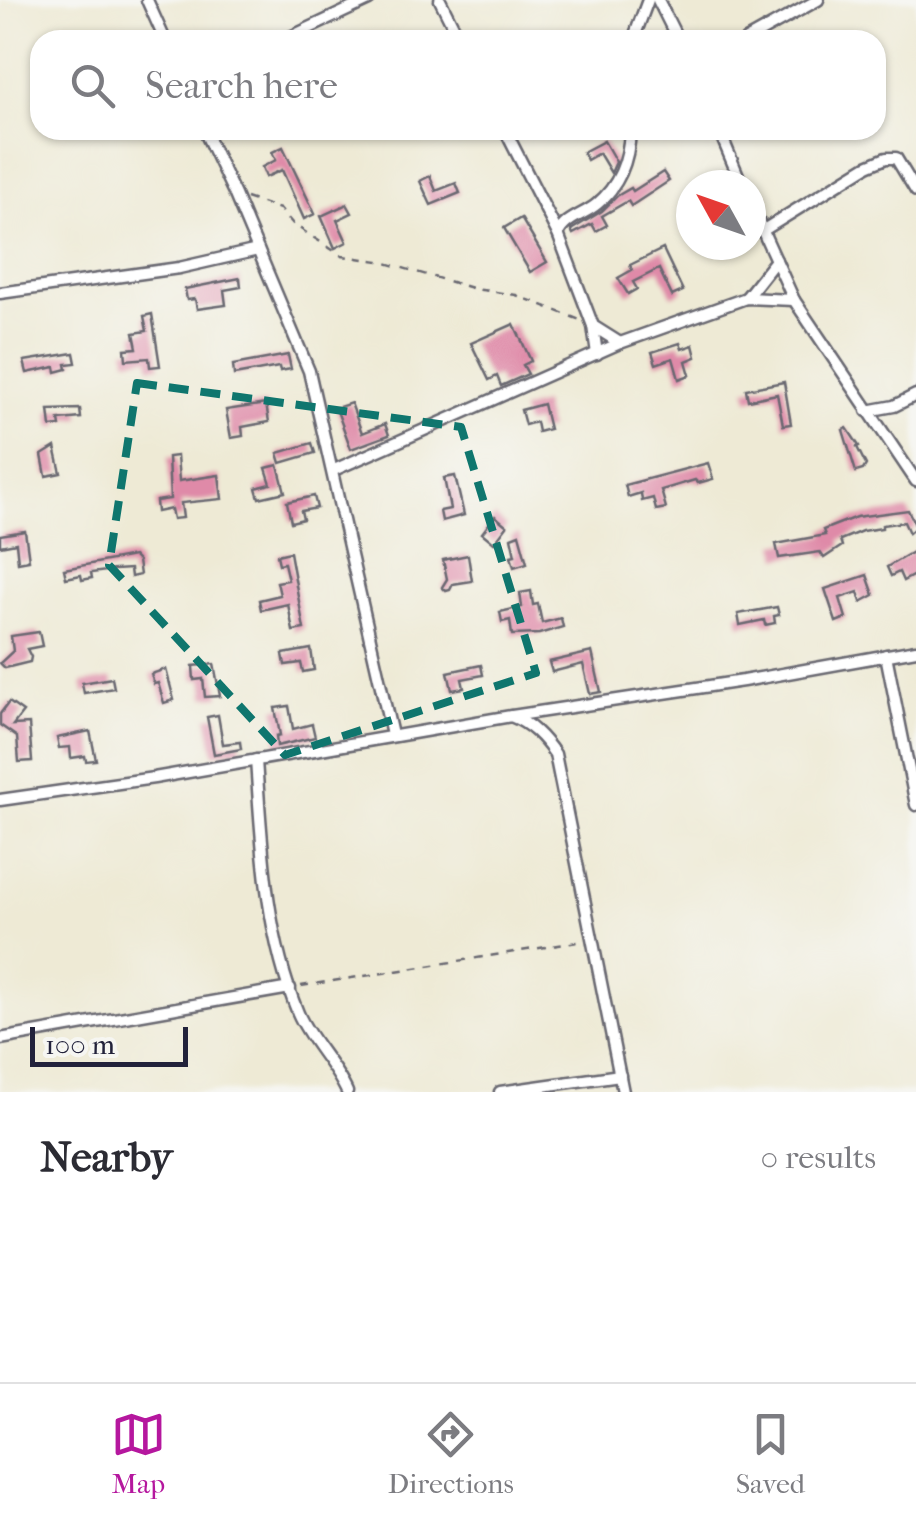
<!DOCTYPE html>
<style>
body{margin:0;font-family:"IM FELL French Canon",serif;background:#f2f2f3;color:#2b2b33}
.compass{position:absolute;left:676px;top:170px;width:90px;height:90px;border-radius:50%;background:#fff;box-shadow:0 2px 8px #0004;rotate:310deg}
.scale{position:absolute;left:30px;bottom:25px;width:158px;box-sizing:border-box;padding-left:10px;border:5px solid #22223b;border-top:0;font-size:28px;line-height:35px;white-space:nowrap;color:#22223b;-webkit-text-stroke:8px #f6f6f2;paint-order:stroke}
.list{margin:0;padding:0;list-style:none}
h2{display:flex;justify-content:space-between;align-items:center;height:130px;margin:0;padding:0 40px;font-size:42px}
h2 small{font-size:32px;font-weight:400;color:#7c7c81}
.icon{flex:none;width:55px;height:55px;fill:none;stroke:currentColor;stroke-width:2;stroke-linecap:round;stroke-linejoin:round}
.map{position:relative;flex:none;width:916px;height:1092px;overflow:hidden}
.search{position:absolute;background:#fff;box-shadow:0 2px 8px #0004;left:30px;right:30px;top:30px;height:110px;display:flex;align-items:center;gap:25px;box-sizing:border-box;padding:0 35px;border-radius:30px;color:#7c7c81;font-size:38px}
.sheet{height:290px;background:#fff}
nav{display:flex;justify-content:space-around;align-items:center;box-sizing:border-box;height:140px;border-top:2px solid #e1e1e2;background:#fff;font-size:28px;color:#7c7c81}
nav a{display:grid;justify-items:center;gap:5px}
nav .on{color:#b5179e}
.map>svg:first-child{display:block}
.building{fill:#df8aa8}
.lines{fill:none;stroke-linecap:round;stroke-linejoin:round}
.minor-casing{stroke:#696871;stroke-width:15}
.path{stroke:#696871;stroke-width:2.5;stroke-dasharray:8 8;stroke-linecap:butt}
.minor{stroke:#fff;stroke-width:10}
.marked{fill:none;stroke:#0f766e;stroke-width:8;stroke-dasharray:20 12;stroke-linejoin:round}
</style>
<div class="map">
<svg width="916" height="1092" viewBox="0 0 916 1092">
<rect width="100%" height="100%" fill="#f6f6f2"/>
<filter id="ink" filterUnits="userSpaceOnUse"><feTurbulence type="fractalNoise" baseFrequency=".01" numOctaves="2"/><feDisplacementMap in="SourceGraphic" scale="20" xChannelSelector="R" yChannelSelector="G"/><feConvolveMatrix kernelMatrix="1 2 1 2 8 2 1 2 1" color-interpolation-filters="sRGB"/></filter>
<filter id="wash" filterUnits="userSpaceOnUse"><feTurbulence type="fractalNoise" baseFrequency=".0048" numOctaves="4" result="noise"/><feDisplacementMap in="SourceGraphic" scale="40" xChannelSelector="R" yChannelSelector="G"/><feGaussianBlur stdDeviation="2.25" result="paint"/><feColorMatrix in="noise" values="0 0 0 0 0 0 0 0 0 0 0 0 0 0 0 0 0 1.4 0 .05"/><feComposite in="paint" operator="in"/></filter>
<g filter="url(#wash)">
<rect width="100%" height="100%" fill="#eeead5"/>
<g id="blocks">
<g class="building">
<polygon points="604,141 616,162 611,173 599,153 587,160 583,152"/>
<polygon points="283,147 315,214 304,219 282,170 266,177 262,167 276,160 272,152"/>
<polygon points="663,172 669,181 631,206 628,201 602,216 607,225 596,231 592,224 573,234 571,230 602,211 617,196 631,188 633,191"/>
<polygon points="430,176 436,191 456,183 460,193 431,205 420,181"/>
<polygon points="347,204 352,213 337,220 347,242 335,248 321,216"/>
<polygon points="521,218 547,262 530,272 504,228"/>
<polygon points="663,249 683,291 672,296 659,269 633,282 637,289 628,294 618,278 632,270 630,265"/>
<polygon points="240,278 241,287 224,290 226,305 197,309 195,299 187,300 185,289"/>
<polygon points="152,314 160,366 150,367 149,358 126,360 125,349 137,348 134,333 147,331 144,316"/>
<polygon points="514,324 531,361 523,365 528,374 501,386 497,376 489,380 471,343"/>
<polygon points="680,343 682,349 693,345 696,357 686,361 690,375 679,379 673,358 656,364 652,352"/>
<polygon points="74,353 76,363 66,364 67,369 56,372 55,367 27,373 24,361"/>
<polygon points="288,355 291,369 280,371 279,367 234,375 233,365"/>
<polygon points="784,382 791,424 783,425 777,394 748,400 746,389"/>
<polygon points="351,403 362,433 385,424 389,435 351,449 336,408"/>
<polygon points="266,404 269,422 242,427 243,436 231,438 226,410"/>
<polygon points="543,404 549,429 538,432 536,422 525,425 521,410"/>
<polygon points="80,409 81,418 59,420 60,426 51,427 49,410"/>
<polygon points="847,428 859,446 857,447 866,465 863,470 856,472 843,430"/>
<polygon points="312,443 315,453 281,463 278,453"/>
<polygon points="55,447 61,473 46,476 42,455"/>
<polygon points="177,456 179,481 219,475 222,499 181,503 183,518 173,519 171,509 157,512 156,501 170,499 168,457"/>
<polygon points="708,463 713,479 698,483 695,480 661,490 666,508 656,510 653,498 642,501 641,493 628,497 625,485"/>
<polygon points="278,465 285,492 259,498 256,488 271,484 266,468"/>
<polygon points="455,476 464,515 442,521 440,511 450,509 444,478"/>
<polygon points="314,496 317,508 301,511 303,519 291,522 287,502"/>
<polygon points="908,510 916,527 909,533 904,522 882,525 882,528 862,531 840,540 842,546 824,558 820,552 779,558 776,544 825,535 823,530 856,517"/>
<polygon points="495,516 507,526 494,543 482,533"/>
<polygon points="25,531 29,560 18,562 16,543 0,546 0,535"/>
<polygon points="519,534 527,563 514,567 511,556 515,555 511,537"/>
<polygon points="916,550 916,574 903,581 899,572 891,576 887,567"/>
<polygon points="290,552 304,629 293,631 288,604 261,610 259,600 280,595 277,582 288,580 284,563 279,564 277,555"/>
<polygon points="468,555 472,581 453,584 450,590 446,591 442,587 447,579 443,560"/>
<polygon points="133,556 138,561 140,575 131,577 130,569 114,570 91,573 92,578 82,580 81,575 66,578 64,569"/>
<polygon points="867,575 874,595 861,602 858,592 840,598 846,618 836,622 825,589"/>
<polygon points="531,591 533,605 538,604 542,623 561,618 563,627 539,634 512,635 510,620 502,622 500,612 522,607 520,593"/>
<polygon points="777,607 779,615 774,616 775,623 765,625 764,620 740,625 738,614"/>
<polygon points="39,632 42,646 27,649 31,657 30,662 5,668 0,663 13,651 11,636"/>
<polygon points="311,649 314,670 303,672 301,663 285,665 283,654"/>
<polygon points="592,652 601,692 590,694 583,664 552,672 549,662"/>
<polygon points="214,664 220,696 205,697 203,679 194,680 193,666"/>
<polygon points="481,665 483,675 462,679 464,688 452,690 448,672"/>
<polygon points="166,669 174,700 164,703 158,683 154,684 151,674"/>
<polygon points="112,678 114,688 84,693 82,683"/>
<polygon points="9,702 23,712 13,725 29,724 32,761 19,762 17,737 0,725 0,714"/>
<polygon points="289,706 293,729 312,724 315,737 277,746 276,736 280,735 275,708"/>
<polygon points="218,715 223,744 240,742 241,749 214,754 207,717"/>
<polygon points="90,731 96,760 86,761 85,756 71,758 70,747 59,748 57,738"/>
</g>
</g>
</g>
<g filter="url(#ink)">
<use href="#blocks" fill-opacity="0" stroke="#696871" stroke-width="2.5"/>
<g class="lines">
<defs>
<g id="minor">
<polyline points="147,0 165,40"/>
<polyline points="440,0 460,40"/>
<polyline points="658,0 678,40"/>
<polyline points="284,40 369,0"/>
<polyline points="633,40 648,0"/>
<polyline points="746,40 818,0"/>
<polyline points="204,130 235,195 309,371 392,735"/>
<polyline points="505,130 558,234 593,326 620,343"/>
<polyline points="719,130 742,185"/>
<polyline points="751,205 794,300 916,481"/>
<polyline points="762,231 867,166 886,158 896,158 916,191"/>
<path d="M558 234C565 218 584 215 597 204 620 185 629 159 630 130"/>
<polyline points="0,293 179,268 258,250"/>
<polyline points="746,298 776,260"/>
<polyline points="593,326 597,354"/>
<polyline points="867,411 894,406 916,395"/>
<polyline points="334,470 620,343 746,298 794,300"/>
<polyline points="886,655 916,805"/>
<polyline points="512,716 743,681 916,650"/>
<path d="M256 760C262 845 265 933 298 1013 310 1041 334 1063 347 1092"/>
<path d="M0 800 154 778 511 716C531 724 543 737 555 754L623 1092"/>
<polyline points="0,1039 290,988"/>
<polyline points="500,1092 620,1075"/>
</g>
</defs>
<use href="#minor" class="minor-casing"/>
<g class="path">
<polyline points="246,198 280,209 293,224 342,256 379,261 475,289 516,295 580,320"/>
<polyline points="301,986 584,941"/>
</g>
<use href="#minor" class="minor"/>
</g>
</g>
<path class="marked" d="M137 383 461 427 536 673 285 755 109 565Z"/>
</svg>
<svg class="compass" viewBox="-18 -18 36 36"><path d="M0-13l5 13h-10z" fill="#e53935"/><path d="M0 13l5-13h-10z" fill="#7c7c81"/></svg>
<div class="scale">100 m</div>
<div class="search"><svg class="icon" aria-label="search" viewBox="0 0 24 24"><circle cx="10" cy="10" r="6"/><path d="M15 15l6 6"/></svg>Search here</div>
</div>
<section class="sheet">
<h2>Nearby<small>0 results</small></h2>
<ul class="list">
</ul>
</section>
<nav>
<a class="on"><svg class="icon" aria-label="map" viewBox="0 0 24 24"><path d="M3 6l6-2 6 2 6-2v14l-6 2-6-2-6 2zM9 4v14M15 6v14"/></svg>Map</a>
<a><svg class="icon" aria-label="directions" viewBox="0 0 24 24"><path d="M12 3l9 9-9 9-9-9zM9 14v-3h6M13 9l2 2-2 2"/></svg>Directions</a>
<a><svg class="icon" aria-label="saved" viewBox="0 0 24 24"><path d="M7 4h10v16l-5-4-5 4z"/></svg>Saved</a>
</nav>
